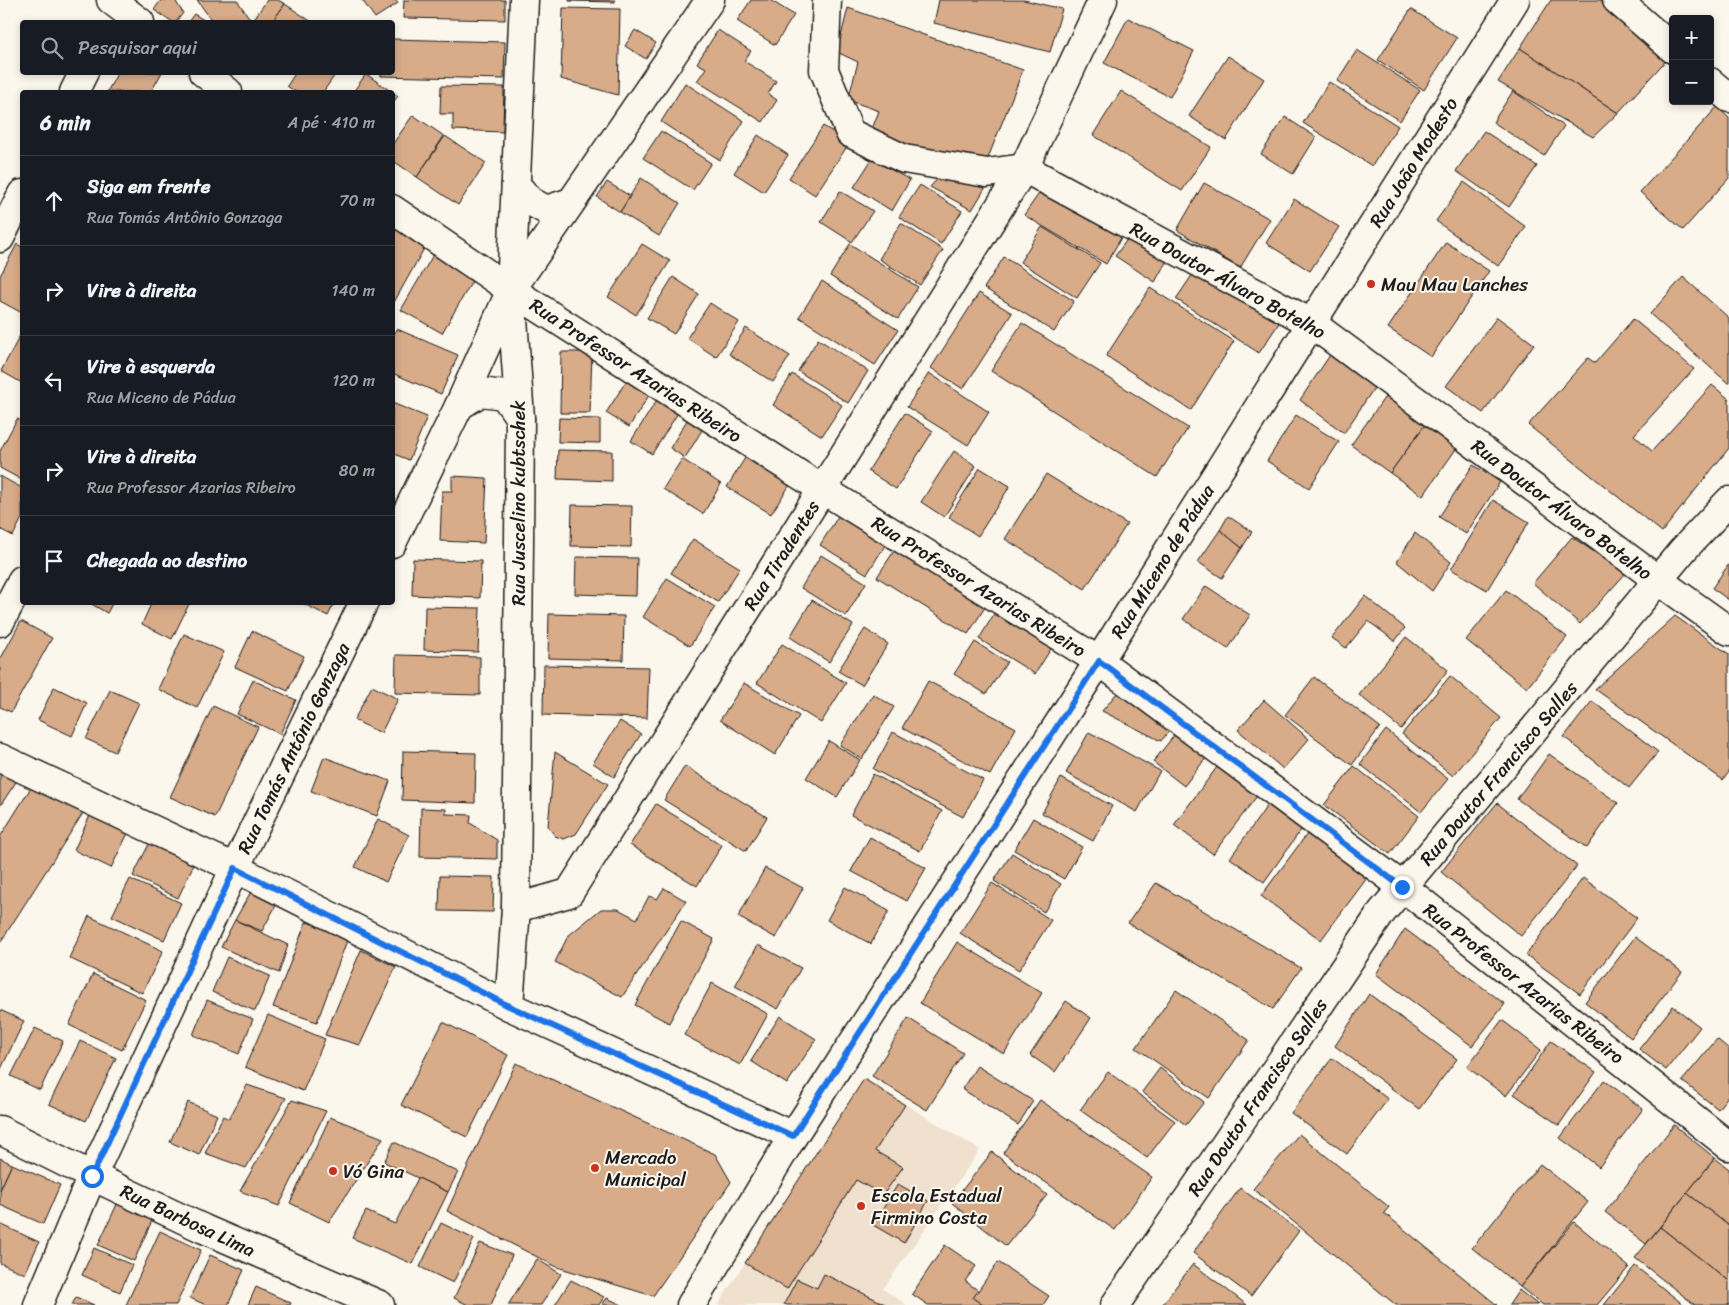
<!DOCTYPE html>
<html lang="pt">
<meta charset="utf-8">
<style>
body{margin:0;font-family:Sriracha,sans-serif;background:#20242c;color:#f1f3f6}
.controls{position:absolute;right:15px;top:15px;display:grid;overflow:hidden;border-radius:5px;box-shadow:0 2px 8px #0003}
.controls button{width:45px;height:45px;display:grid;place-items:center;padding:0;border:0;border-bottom:1px solid #363941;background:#171b24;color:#f1f3f6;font:25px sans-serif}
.stop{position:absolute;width:15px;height:15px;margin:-11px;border:4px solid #1a73e8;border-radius:50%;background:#fff}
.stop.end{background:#1a73e8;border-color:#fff;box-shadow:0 1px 5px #0008}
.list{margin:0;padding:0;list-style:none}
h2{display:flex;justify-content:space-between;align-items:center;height:65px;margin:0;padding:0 20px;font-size:21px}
h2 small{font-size:16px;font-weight:400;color:#9ea1a6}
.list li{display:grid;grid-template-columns:32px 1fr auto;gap:15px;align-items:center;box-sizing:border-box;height:90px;padding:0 20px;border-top:1px solid #363941}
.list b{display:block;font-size:19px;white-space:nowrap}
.list p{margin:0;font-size:16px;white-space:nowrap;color:#9ea1a6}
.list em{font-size:16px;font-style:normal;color:#9ea1a6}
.icon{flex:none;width:28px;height:28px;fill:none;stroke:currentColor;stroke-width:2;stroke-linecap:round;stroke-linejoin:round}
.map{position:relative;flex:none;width:1729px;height:1305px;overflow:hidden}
.search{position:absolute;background:#171b24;box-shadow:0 2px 8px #0003;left:20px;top:20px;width:375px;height:55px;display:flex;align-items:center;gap:12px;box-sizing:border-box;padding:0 18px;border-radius:5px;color:#9ea1a6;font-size:19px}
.panel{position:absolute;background:#171b24;box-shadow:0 2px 8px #0003;left:20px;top:90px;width:375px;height:515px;border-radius:5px}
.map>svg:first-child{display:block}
.built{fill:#f0e0ce}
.building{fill:#d8ab89;stroke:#1c1c1c}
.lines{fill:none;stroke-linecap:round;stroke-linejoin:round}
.minor-casing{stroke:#1c1c1c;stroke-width:31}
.major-casing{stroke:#1c1c1c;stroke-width:31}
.minor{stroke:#fbf7ec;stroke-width:28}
.major{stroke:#fbf7ec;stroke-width:28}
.route{stroke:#1a73e8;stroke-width:6}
.poi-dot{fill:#c8321e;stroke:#fbf7ec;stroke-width:2}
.labels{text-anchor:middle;stroke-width:4;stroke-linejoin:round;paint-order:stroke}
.street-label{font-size:19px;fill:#1c1c1c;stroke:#fbf7ec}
.poi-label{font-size:19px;fill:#1c1c1c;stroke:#fbf7ec;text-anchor:start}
</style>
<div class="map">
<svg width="1729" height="1305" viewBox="0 0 1729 1305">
<rect width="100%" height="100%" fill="#fbf7ec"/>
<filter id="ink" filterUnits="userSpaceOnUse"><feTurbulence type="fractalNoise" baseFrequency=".02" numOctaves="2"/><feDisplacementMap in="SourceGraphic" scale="10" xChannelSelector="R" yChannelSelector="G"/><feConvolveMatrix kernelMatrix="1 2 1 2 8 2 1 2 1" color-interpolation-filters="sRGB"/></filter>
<g filter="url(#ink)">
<polygon class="built" points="864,1079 980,1150 883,1289 907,1305 718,1305"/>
<g class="building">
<polygon points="161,0 175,0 183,13 176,22 173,22 154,10"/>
<polygon points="197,0 237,0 250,19 245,22 213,22"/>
<polygon points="267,0 278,0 285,4 272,22 252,22"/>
<polygon points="362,0 396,0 398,3 375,18"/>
<polygon points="404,0 505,0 505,20 403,18"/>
<polygon points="569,0 615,0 615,2 569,1"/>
<polygon points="751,0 770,0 794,15 775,45 737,21"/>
<polygon points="939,0 1024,0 1062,9 1050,52 934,23"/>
<polygon points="1551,0 1612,0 1671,55 1618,113 1520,48"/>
<polygon points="285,4 312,22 272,22"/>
<polygon points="563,8 620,9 618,95 561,79"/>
<polygon points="848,8 1023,70 986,163 927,153 870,134 879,111 848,100 858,62 837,52"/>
<polygon points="1411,9 1457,38 1424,90 1378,60"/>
<polygon points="194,14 207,22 188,22"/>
<polygon points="1128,18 1194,51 1170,97 1104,63"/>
<polygon points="635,30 656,43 646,59 625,46"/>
<polygon points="718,30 751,51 744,61 776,81 768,94 777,100 763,122 697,81 706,68 697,63"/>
<polygon points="392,39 505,42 504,79 381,76 381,72 392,72"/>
<polygon points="1520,48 1618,113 1593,137 1498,82"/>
<polygon points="1357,50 1420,90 1400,121 1337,81"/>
<polygon points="1228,56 1264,79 1226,140 1189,116"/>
<polygon points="118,72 162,72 151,92 107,92"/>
<polygon points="296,72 337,72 323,92 296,92 287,86"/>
<polygon points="366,74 398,96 392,104 392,92 353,92"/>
<polygon points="1329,82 1398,126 1372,166 1303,123"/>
<polygon points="685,83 744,121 720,160 661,122"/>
<polygon points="441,86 504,87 503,132 453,130 453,114 440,114"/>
<polygon points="1121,91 1211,147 1182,191 1093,135"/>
<polygon points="1513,91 1564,126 1544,156 1493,122"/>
<polygon points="1717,107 1729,118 1729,178 1683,230 1640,192"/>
<polygon points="413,115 444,136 417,177 392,160 392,145"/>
<polygon points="1285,117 1316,137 1293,174 1261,154"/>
<polygon points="823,126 850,142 815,195 789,178"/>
<polygon points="661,131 711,163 693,190 643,158"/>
<polygon points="1484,131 1537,166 1509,207 1456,171"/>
<polygon points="758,135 788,155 764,192 734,173"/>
<polygon points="445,136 486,163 458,205 417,177"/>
<polygon points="872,159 910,180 892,211 854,187"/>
<polygon points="942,174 990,180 972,210 930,187"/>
<polygon points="641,178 680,203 659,236 620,212"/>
<polygon points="607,182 630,196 620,212 597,197"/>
<polygon points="1047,182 1126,229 1106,264 1024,215"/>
<polygon points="1464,182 1526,227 1498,266 1436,221"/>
<polygon points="1204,183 1270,219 1240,268 1177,230"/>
<polygon points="920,185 962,211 941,244 899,217"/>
<polygon points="840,191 873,211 852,242 821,222"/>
<polygon points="1294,199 1339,227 1310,271 1266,243"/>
<polygon points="901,223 943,250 920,285 879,259"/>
<polygon points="1042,227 1100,263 1077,298 1020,262"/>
<polygon points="397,229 426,245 392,306 392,236"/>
<polygon points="1134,230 1171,253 1155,282 1115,256"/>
<polygon points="1446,242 1489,271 1431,357 1388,328"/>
<polygon points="17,244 22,247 22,313 0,301 0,276"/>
<polygon points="642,244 670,261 636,315 608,297"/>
<polygon points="850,244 918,287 898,319 830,276"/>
<polygon points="433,255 474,278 442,333 401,310"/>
<polygon points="1004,257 1074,301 1054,332 984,288"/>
<polygon points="1197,268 1281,320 1259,353 1176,299"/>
<polygon points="673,277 699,294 674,334 647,318"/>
<polygon points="1683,277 1729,318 1729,384 1650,314"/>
<polygon points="822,281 898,330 875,365 799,317"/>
<polygon points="1150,288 1234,341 1191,410 1106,356"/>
<polygon points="979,293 1012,313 963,389 931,368"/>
<polygon points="710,303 739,322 716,357 687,338"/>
<polygon points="1497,317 1534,344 1483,413 1446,386"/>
<polygon points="1633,319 1694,369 1634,435 1652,451 1712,385 1729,399 1729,448 1662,532 1528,425 1588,358 1595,363"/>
<polygon points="1022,323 1188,428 1157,477 991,371"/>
<polygon points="746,328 790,356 773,382 729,354"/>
<polygon points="397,329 458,355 441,394 392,373 392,338"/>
<polygon points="22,332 22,383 1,371"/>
<polygon points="818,339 868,371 848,403 798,371"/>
<polygon points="1336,346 1380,379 1344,433 1300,400"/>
<polygon points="561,352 592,352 590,413 560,413"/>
<polygon points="929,373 989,412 968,445 907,407"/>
<polygon points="792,374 842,405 822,436 773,405"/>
<polygon points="630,375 653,389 629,427 606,413"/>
<polygon points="1389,391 1429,419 1390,473 1351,445"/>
<polygon points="660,395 681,408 652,454 631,441"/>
<polygon points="392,403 427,417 409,460 392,453"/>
<polygon points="692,412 707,422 685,458 670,448"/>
<polygon points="905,413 933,431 896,489 868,471"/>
<polygon points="1296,415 1339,442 1309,488 1267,461"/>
<polygon points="559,418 600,419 600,443 558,442"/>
<polygon points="17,419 22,421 22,480 0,468 0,451"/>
<polygon points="1429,419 1461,442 1423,496 1390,473"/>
<polygon points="558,450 612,451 612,481 557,479"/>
<polygon points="750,450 795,477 771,514 727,487"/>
<polygon points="954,451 976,466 944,517 921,502"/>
<polygon points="682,459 721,484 703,514 663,489"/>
<polygon points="1473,465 1500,482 1466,534 1439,517"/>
<polygon points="980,468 1010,486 978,536 949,517"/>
<polygon points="1046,474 1127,524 1085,589 1005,539"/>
<polygon points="0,476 22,488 22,518 13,536 0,529"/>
<polygon points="452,476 487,478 484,543 440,541 442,491 452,491"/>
<polygon points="1493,500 1529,522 1487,590 1451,569"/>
<polygon points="572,505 632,506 631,547 571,546"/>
<polygon points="842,510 889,539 867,574 820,545"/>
<polygon points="1228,516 1252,532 1242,548 1220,530"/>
<polygon points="1220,530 1242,548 1222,578 1198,562"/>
<polygon points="1415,533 1451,562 1432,591 1397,562"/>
<polygon points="1572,537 1626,573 1580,624 1533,583"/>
<polygon points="693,539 740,568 718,602 671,573"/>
<polygon points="898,545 989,601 968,634 877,577"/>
<polygon points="821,555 866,583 846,616 801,588"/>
<polygon points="576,557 637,558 636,596 575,594"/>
<polygon points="413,559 481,561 480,598 412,595"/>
<polygon points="1729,564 1729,600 1712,588"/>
<polygon points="667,578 715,607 690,646 643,617"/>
<polygon points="1206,586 1250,615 1228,649 1183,619"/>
<polygon points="1506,590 1567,637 1527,688 1466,640"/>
<polygon points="1365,596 1405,628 1395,641 1368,621 1346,648 1332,638"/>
<polygon points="812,600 853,625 829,662 790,637"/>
<polygon points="88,602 113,602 107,613"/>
<polygon points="152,602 190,602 172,639 142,624"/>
<polygon points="300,602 335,602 328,616"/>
<polygon points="425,607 480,608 478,652 424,650"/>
<polygon points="997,609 1054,644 1035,674 979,639"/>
<polygon points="549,614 624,616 623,660 548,658"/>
<polygon points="1675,616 1729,654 1729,772 1723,780 1595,689"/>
<polygon points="21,621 52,638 11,712 0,707 0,660"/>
<polygon points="865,629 888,644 862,685 838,671"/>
<polygon points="252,631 304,656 288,691 235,667"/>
<polygon points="184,634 224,652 197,708 158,689"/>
<polygon points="1406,637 1448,670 1401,729 1359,695"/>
<polygon points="975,642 1007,662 986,694 954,674"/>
<polygon points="782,644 846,683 821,723 757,683"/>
<polygon points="396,655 480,657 480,695 395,693"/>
<polygon points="544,665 649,667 647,718 543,715"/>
<polygon points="1450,676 1501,718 1453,776 1402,734"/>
<polygon points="1314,677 1380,727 1352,765 1285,715"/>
<polygon points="253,680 296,700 280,734 237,714"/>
<polygon points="928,681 1016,728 990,775 902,728"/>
<polygon points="1126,682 1176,722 1161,741 1102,711"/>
<polygon points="744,683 799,716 775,755 720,720"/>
<polygon points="372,686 398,699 381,733 354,720"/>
<polygon points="54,687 87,703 72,736 38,720"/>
<polygon points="110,690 139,703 115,752 86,739"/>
<polygon points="873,694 894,707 862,759 840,745"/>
<polygon points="1264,700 1309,739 1283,769 1238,730"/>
<polygon points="1592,701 1658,752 1629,788 1564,737"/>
<polygon points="213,706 258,727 215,817 170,797"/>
<polygon points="620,721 641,734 614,777 593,763"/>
<polygon points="1180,728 1210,753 1184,786 1153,762"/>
<polygon points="1386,730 1448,779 1421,812 1360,764"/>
<polygon points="893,732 983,780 963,817 873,769"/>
<polygon points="1089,732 1160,771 1137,812 1066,773"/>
<polygon points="829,741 860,760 837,797 806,778"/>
<polygon points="403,751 476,753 475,803 402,800"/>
<polygon points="555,752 608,784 576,834 564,839 555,836 548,826"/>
<polygon points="1549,754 1618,803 1587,848 1517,799"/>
<polygon points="324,757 390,781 377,816 311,791"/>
<polygon points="1220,763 1260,792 1213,854 1174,825"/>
<polygon points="685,766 767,817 746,851 664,800"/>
<polygon points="1354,766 1419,816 1390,854 1324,805"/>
<polygon points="0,771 18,779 0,806"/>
<polygon points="873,774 942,811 920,851 851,815"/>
<polygon points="1061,778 1112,806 1093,841 1042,813"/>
<polygon points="32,786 85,810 0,943 0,837"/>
<polygon points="1269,803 1303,827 1264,882 1230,858"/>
<polygon points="1497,803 1577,866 1521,936 1441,872"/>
<polygon points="656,804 722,845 697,886 630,845"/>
<polygon points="94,807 132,825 111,868 74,850"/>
<polygon points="421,808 446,809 446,814 471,815 470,823 497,840 497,859 420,857"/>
<polygon points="1033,818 1082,847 1064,879 1014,850"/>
<polygon points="378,819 409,835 386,882 355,867"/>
<polygon points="154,834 198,855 178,898 133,876"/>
<polygon points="1307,834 1367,878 1321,940 1261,896"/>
<polygon points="870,837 926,868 907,901 851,871"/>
<polygon points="1012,853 1061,884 1044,912 994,881"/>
<polygon points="765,868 803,888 776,938 738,917"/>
<polygon points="440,876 494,877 493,912 439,911"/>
<polygon points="1583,878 1637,918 1580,994 1526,955"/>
<polygon points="130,879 181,903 164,940 112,916"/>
<polygon points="992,883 1051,920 1019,970 960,933"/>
<polygon points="1156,883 1301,968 1273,1009 1128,923"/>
<polygon points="845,887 889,911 871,944 827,920"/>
<polygon points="253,888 279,900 262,931 235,920"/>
<polygon points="664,888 686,901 622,997 555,962 568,936 601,909 618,909 637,919 649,896 657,899"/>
<polygon points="89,916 163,951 142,993 69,958"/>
<polygon points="235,920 288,945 279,973 221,947"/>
<polygon points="681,921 714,939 669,1023 635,1005"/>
<polygon points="306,922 349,935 317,1022 273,1007"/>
<polygon points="1405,929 1505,1004 1472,1046 1376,974"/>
<polygon points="1635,937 1682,972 1631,1038 1585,1002"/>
<polygon points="957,942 1042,993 1004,1054 920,1003"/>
<polygon points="758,945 801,968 778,1009 735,986"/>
<polygon points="361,950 396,967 360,1045 325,1035"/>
<polygon points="227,957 270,976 255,1011 212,992"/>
<polygon points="93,974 146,1000 122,1050 69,1025"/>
<polygon points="712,983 768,1014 740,1065 684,1035"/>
<polygon points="1176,990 1249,1040 1209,1098 1136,1048"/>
<polygon points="1369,994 1457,1059 1419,1109 1335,1046"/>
<polygon points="207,1000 253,1019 239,1054 193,1035"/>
<polygon points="1066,1001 1091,1018 1055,1072 1030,1055"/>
<polygon points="1673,1006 1700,1027 1666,1070 1639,1049"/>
<polygon points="0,1010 24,1021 0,1071"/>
<polygon points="268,1015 325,1039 303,1091 245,1067"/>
<polygon points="780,1016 816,1039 787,1084 751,1061"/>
<polygon points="908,1018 963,1053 927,1110 872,1076"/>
<polygon points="1502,1020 1541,1050 1506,1096 1467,1067"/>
<polygon points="443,1022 508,1055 467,1137 401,1105"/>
<polygon points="35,1028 63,1041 40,1090 11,1076"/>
<polygon points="1717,1039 1729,1049 1729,1095 1718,1109 1682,1081"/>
<polygon points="80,1041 116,1058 86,1121 49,1104"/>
<polygon points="1551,1041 1596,1072 1559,1125 1514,1094"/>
<polygon points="1332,1058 1388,1099 1347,1154 1291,1113"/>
<polygon points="516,1063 715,1154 731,1182 653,1296 557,1267 447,1211"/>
<polygon points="977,1066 1033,1101 1018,1125 962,1089"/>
<polygon points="1160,1068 1204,1102 1186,1125 1142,1092"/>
<polygon points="1108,1072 1175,1121 1147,1158 1080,1110"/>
<polygon points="864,1079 905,1105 875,1151 903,1167 883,1195 856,1180 787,1289 745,1263"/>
<polygon points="1604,1080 1643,1109 1599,1167 1560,1138"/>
<polygon points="247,1085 286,1098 246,1168 205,1153 223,1116 229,1119"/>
<polygon points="292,1100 326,1111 279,1206 240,1191"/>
<polygon points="1040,1100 1152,1177 1115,1230 1003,1153"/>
<polygon points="188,1102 217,1115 199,1155 170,1142"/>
<polygon points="330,1117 383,1138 329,1222 290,1203"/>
<polygon points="1674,1125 1715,1158 1646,1244 1605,1212"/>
<polygon points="1299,1134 1389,1207 1384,1213 1497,1305 1396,1305 1253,1189"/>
<polygon points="394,1142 458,1172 448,1192 384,1162"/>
<polygon points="992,1152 1047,1195 1006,1246 952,1203"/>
<polygon points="0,1158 12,1164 0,1190"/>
<polygon points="1715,1158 1729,1169 1729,1226 1687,1193"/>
<polygon points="12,1164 60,1185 43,1224 0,1205 0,1190"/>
<polygon points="1540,1164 1588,1202 1520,1287 1472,1248"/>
<polygon points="418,1178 448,1192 413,1264 352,1238 366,1211 395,1224"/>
<polygon points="898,1184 928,1201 904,1243 873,1225"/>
<polygon points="1240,1188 1299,1231 1251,1296 1193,1253"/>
<polygon points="1687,1193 1729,1226 1729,1281 1660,1227"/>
<polygon points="119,1200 154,1216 134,1261 98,1245"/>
<polygon points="1574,1222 1629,1267 1597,1305 1543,1305 1520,1287"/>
<polygon points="441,1223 474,1239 453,1283 420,1267"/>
<polygon points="0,1224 39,1242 25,1274 0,1263"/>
<polygon points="1660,1227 1729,1281 1729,1305 1695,1305 1635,1258"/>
<polygon points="160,1231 201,1250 176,1305 126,1305"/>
<polygon points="480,1243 512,1255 491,1305 468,1305 454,1298"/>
<polygon points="945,1245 976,1266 965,1281 979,1291 973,1298 983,1305 928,1305 912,1294"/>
<polygon points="94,1248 132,1265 120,1292 82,1275"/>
<polygon points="210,1255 244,1270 228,1305 206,1305 190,1298"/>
<polygon points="537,1259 561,1274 541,1305 508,1305"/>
<polygon points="998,1262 1049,1296 1043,1305 983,1305 973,1298"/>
<polygon points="1193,1264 1247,1305 1162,1305"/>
<polygon points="1635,1266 1684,1305 1604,1305"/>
<polygon points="824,1274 887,1305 787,1305 784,1304 797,1279 817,1288"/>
<polygon points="571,1280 604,1297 599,1305 555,1305"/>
<polygon points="256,1287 291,1303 290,1305 248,1305"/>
<polygon points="1519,1290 1538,1305 1509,1305"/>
<polygon points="76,1297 94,1305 72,1305"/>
<polygon points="607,1298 622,1305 602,1305"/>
</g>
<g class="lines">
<defs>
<g id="minor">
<polyline points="111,0 140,22"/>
<polyline points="827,0 824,70 850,133 904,159 987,173 1024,168 1311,323"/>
<polyline points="203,72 228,92"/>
<polyline points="74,92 84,72"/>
<polyline points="516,185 530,201 546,210 571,202"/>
<polyline points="392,209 511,290"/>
<polyline points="0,238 22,194"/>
<polyline points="459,406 481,392 504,395 520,418"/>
<polyline points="392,543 459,406 511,290 710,0"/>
<polyline points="0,622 22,580"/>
<polyline points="0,758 235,868 509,1006"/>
<polyline points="516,908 569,893 1024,168 1103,0"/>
<polyline points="0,1130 92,1176 204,1229 380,1305"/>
<polyline points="38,1305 92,1176 235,868 364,602"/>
</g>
<g id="major">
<polyline points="524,0 511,290 520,418 516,908 509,1006 793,1136"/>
<polyline points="1617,0 1673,49"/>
<polyline points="1710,82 1729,98"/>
<polyline points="511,290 822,489 1099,661 1403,887 1729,1146"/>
<polyline points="1311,323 1658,580 1729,631"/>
<polyline points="691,1305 793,1136 1099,661 1515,0"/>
<polyline points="1115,1305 1216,1158 1382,912 1683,550 1729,501"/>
</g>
</defs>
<use href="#minor" class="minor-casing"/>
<use href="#major" class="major-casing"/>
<use href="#minor" class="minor"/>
<use href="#major" class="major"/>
</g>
</g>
<g class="lines" filter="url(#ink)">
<polyline class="route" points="92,1176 235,868 509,1006 793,1136 1099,661 1402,887"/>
</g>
<g class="poi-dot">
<circle cx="1371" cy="284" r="5"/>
<circle cx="595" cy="1168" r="5"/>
<circle cx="333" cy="1171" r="5"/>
<circle cx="861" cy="1206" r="5"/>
</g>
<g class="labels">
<g class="street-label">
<text transform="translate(1413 162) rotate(-58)" y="7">Rua João Modesto</text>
<text transform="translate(1228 280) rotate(29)" y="7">Rua Doutor Álvaro Botelho</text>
<text transform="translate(636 370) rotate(33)" y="7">Rua Professor Azarias Ribeiro</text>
<text transform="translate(518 503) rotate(-90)" y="7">Rua Juscelino kubtschek</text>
<text transform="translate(1562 509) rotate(37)" y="7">Rua Doutor Álvaro Botelho</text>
<text transform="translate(781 555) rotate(-58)" y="7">Rua Tiradentes</text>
<text transform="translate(1162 561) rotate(-58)" y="7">Rua Miceno de Pádua</text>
<text transform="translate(979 586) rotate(32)" y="7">Rua Professor Azarias Ribeiro</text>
<text transform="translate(293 748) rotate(-64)" y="7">Rua Tomás Antônio Gonzaga</text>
<text transform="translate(1498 773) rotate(-50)" y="7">Rua Doutor Francisco Salles</text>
<text transform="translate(1524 983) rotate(38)" y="7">Rua Professor Azarias Ribeiro</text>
<text transform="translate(1257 1097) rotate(-56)" y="7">Rua Doutor Francisco Salles</text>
<text transform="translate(188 1220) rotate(25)" y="7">Rua Barbosa Lima</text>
</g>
<g class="poi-label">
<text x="1381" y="291">Mau Mau Lanches</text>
<text x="605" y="1164">Mercado<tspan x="605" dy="22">Municipal</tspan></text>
<text x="343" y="1178">Vó Gina</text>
<text x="871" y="1202">Escola Estadual<tspan x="871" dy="22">Firmino Costa</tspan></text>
</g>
</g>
</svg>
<div class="controls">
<button>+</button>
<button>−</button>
</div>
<div class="stop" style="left:92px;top:1176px"></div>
<div class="stop end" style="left:1402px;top:887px"></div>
<div class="search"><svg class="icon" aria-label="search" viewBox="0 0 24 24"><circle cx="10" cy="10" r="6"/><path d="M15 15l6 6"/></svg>Pesquisar aqui</div>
<section class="panel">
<h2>6 min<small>A pé · 410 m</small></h2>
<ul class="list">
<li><svg class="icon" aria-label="ahead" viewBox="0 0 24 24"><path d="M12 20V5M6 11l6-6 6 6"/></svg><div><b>Siga em frente</b><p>Rua Tomás Antônio Gonzaga</p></div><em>70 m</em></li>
<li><svg class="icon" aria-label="right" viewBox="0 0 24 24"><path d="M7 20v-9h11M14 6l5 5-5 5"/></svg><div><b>Vire à direita</b></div><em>140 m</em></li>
<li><svg class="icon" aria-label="left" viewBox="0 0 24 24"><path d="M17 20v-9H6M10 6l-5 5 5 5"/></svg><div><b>Vire à esquerda</b><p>Rua Miceno de Pádua</p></div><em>120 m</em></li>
<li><svg class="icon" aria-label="right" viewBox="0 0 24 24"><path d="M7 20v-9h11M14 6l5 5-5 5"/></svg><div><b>Vire à direita</b><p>Rua Professor Azarias Ribeiro</p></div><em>80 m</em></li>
<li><svg class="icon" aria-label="arrive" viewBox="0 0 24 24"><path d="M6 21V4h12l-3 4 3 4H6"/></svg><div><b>Chegada ao destino</b></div></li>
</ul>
</section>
</div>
